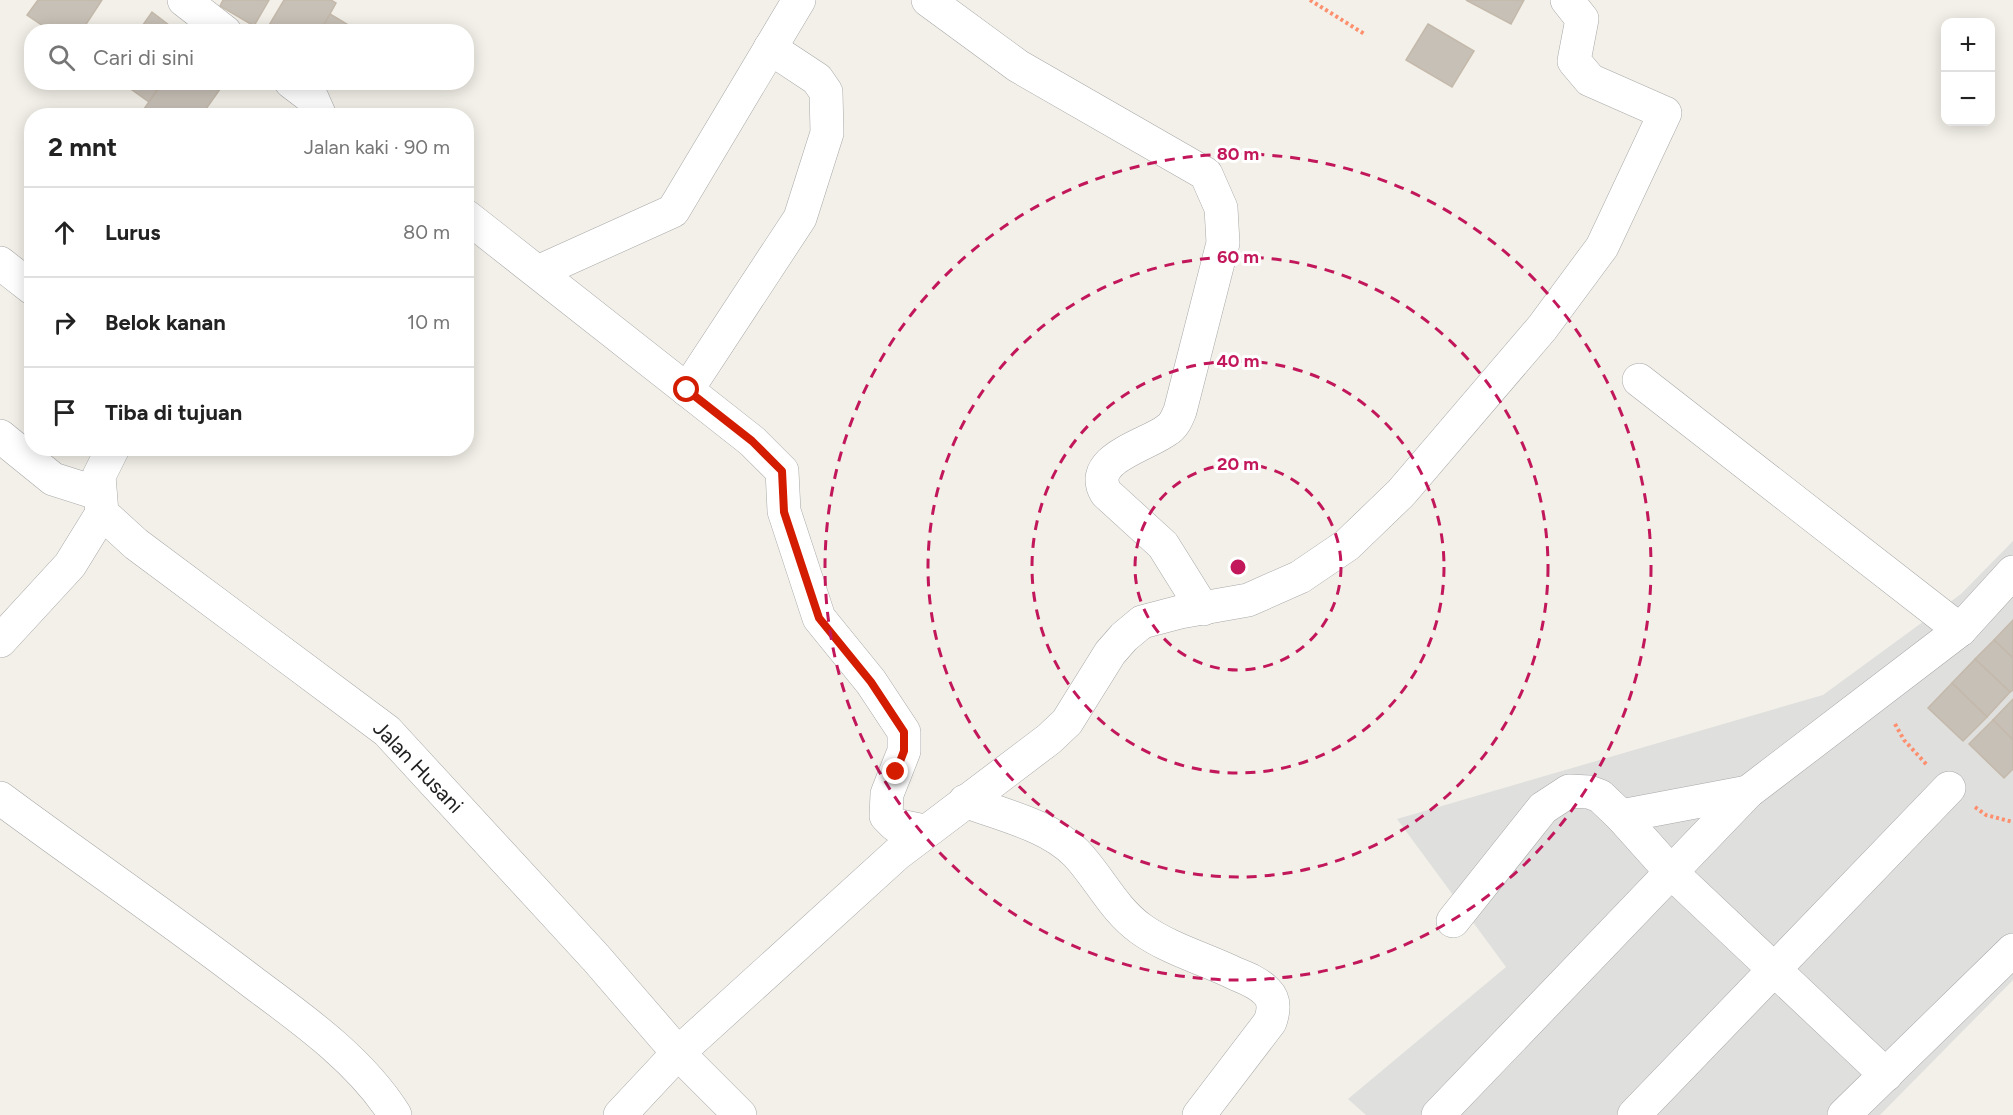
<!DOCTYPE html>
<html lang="id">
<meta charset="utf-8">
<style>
body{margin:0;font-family:Figtree,sans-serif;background:#f2f2f2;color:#222}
.controls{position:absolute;right:18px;top:18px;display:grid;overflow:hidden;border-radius:12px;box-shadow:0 3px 15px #0003}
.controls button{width:54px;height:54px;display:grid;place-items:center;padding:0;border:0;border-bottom:2px solid #e0e0e0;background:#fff;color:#222;font:30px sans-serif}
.stop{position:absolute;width:18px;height:18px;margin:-14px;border:4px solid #d31c00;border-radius:50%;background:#fff}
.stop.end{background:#d31c00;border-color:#fff;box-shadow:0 2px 6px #0008}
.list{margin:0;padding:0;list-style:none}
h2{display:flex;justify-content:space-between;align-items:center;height:78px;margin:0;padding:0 24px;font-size:26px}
h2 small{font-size:20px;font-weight:400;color:#767676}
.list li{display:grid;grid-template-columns:39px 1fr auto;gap:18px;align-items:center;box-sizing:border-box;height:90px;padding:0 24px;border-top:2px solid #e0e0e0}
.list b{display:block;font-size:22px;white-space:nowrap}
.list em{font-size:20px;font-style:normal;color:#767676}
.icon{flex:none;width:33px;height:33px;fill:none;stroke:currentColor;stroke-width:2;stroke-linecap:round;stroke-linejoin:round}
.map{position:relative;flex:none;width:2013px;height:1115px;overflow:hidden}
.search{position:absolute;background:#fff;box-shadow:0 3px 15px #0003;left:24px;top:24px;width:450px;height:66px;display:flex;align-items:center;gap:15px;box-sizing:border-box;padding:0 21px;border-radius:24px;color:#767676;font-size:22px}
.panel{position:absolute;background:#fff;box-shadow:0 3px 15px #0003;left:24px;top:108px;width:450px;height:348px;border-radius:24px}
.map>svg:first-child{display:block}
.residential{fill:#dfdfde}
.building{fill:#c7c0b7;stroke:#c4b9aa;stroke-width:1.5}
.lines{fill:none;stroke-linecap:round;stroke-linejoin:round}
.street-casing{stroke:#a8a8a8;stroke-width:34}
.path{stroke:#fd8f6e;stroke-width:4;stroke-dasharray:3 3;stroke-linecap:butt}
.street{stroke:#fff;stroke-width:33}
.route{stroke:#d31c00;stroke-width:8}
.ring{fill:none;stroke:#c2185b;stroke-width:3;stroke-dasharray:10 8}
.labels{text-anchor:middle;stroke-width:6;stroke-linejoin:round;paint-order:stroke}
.street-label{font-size:21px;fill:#212121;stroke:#fff}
.centre{fill:#c2185b;stroke:#fff;stroke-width:3}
.ring-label{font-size:18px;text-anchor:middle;font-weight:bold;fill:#c2185b;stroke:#fff;stroke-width:6;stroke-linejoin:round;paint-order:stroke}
</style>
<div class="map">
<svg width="2013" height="1115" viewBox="0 0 2013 1115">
<rect width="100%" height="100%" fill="#f2f0e8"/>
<polygon class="residential" points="2013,541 2013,980 1880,1115 1366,1115 1348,1099 1506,967 1397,819 1823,695 1961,594"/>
<g class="building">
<polygon points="38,0 102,0 81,32 52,32 27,15"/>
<polygon points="223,0 269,0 254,26 220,6"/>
<polygon points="284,0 331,0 336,3 320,32 265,32"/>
<polygon points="1466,0 1524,0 1511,24"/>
<polygon points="152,12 178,32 138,32"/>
<polygon points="330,14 360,32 320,32"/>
<polygon points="1428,24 1474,51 1452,87 1406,60"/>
<polygon points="121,82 163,82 149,102"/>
<polygon points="163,82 219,82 223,85 201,116 139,116"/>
<polygon points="2013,620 2013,658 1994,640"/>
<polygon points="1994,640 2013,658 2013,690 2010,692 1975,659"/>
<polygon points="1975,659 2010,692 1987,717 1952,683"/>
<polygon points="1952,683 1987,717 1963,741 1928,708"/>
<polygon points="2013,699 2013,740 1993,720"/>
<polygon points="1993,720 2013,740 2013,769 2004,778 1969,744"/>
</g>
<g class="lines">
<defs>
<g id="street">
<polyline points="184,0 225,32"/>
<path d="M928 0 1018 66 1206 174 1221 208 1223 243 1180 411C1177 418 1174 426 1167 430 1146 446 1086 459 1106 493L1163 545 1203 609"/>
<polyline points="291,82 312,98 320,116"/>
<polyline points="466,216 752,441 782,471 784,511 819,618 871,682 904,732 904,751 887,794 886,816 895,825 924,831"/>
<polyline points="0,263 32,288"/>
<polyline points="540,271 673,211 799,0"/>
<polyline points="1639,380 1960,630"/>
<polyline points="687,390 800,218 827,133 826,92 817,79 770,48"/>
<polyline points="0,436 53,479 100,494"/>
<polyline points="113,448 99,476 102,513 136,544 387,731 596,958 678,1053 740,1115"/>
<polyline points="0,641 70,565 102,513"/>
<path d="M0 798C85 861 172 920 255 984 305 1021 362 1062 395 1115"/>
<path d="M965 801C1002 815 1048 825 1076 853 1099 877 1113 909 1141 929 1169 949 1205 959 1236 974 1246 978 1259 983 1267 992 1275 1000 1274 1011 1270 1022L1199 1115"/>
<polyline points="1621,816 1748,792"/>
<polyline points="1453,921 1543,808 1569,791 1589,792 1600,796 1621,816 1672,873 1886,1075"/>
<polyline points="620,1115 678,1053 897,854 1049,739 1067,722 1110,653 1124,637 1142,622 1180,612 1248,600 1300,577 1347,545 1401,493 1542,328 1602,247 1665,113 1590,80 1574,61 1582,19 1567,0"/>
<polyline points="1438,1115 1748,792 1960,630 2013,572"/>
<polyline points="1634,1115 1949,788"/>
<polyline points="1844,1115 2013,950"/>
</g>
</defs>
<use href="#street" class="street-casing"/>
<g class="path">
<polyline points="1310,0 1366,35"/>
<polyline points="1895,724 1904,740 1927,765"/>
<polyline points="1975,807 1986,815 2013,822"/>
</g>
<use href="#street" class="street"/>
</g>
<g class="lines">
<polyline class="route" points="687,390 752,441 782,471 784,512 819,618 871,682 904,732 904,751 896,772"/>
</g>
<g class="ring">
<circle cx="1238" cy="567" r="103"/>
<circle cx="1238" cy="567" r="206"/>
<circle cx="1238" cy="567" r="310"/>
<circle cx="1238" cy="567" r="413"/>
</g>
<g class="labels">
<g class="street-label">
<text transform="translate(418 767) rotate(46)" y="7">Jalan Husani</text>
</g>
</g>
<circle cx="1238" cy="567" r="9" class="centre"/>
<g class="ring-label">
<text x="1238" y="160">80 m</text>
<text x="1238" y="263">60 m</text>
<text x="1238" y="367">40 m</text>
<text x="1238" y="470">20 m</text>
</g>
</svg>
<div class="controls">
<button>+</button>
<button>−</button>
</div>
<div class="stop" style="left:687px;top:390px"></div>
<div class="stop end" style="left:896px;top:772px"></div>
<div class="search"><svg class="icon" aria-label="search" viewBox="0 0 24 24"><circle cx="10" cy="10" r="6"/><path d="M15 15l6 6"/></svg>Cari di sini</div>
<section class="panel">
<h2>2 mnt<small>Jalan kaki · 90 m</small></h2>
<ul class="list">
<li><svg class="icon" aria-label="ahead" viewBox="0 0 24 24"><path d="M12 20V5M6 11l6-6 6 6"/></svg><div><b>Lurus</b></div><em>80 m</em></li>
<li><svg class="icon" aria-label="right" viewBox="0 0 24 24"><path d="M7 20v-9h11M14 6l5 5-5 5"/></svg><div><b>Belok kanan</b></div><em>10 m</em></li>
<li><svg class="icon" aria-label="arrive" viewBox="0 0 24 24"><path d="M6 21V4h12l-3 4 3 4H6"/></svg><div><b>Tiba di tujuan</b></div></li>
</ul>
</section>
</div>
